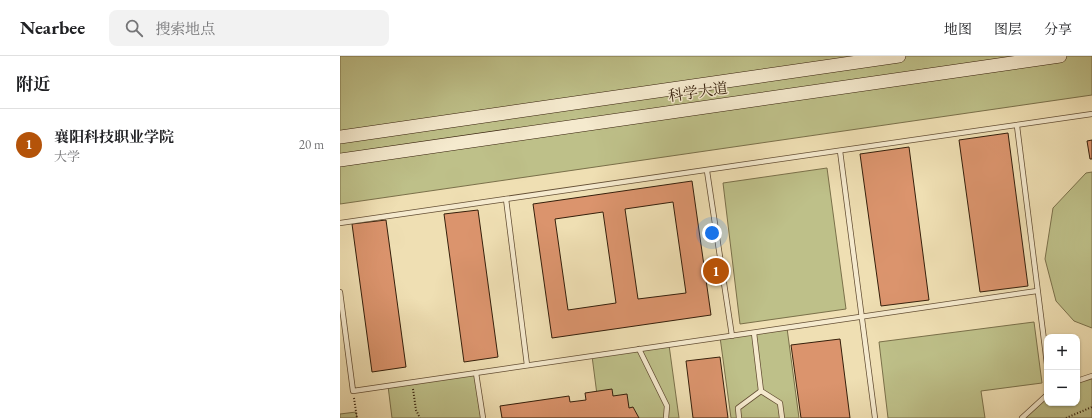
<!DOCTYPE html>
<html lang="zh">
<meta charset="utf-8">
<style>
body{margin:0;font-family:"EB Garamond","Noto Serif SC",serif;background:#f2f2f2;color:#202124}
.controls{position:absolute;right:12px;bottom:12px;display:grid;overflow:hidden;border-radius:8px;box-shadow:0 1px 3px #0004}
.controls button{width:36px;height:36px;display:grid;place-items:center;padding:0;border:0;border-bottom:1px solid #e0e0e0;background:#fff;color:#202124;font:20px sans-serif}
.you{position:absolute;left:372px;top:177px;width:14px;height:14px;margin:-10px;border:3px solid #fff;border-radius:50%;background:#1a73e8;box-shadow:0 0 0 6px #1a73e833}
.badge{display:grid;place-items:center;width:26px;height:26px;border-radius:50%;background:#b45309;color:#fff;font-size:13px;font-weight:700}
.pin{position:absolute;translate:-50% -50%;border:2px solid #fff;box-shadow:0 1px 4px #0006}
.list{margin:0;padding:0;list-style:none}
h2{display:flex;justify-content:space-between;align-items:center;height:52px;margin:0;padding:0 16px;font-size:17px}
h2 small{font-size:13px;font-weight:400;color:#757577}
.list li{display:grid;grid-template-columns:26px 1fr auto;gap:12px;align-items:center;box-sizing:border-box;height:72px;padding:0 16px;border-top:1px solid #e0e0e0}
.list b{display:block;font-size:15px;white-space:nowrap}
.list p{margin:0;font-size:13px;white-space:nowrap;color:#757577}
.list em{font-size:13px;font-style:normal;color:#757577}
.icon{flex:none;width:22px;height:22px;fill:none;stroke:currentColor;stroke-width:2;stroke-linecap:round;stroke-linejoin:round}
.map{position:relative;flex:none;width:752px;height:362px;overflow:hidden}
header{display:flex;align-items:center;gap:24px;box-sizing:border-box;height:56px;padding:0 20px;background:#fff;border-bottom:1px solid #e0e0e0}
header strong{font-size:19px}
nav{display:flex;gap:22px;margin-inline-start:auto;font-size:14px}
.search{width:280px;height:36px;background:#f2f2f2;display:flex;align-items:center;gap:10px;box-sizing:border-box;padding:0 14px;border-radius:8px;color:#757577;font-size:15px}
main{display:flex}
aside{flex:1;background:#fff}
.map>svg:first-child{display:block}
.green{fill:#bec089;stroke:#7a704a}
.building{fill:#db946d;stroke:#351f0b;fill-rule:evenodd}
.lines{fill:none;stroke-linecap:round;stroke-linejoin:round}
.lane-casing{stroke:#644f35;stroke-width:6}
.secondary-casing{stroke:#351f0b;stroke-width:14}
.path{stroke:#351f0b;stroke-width:2;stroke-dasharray:1 2;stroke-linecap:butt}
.lane{stroke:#f5eace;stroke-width:4.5}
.secondary{stroke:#f5eace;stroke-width:13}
.labels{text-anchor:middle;stroke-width:3;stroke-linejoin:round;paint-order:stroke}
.street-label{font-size:15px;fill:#351f0b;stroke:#f5eace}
</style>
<header>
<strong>Nearbee</strong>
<div class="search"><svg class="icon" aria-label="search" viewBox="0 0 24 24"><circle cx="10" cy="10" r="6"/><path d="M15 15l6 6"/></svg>搜索地点</div>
<nav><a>地图</a><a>图层</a><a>分享</a></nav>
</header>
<main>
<aside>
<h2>附近<small></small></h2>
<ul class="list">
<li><span class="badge">1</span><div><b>襄阳科技职业学院</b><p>大学</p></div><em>20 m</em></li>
</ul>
</aside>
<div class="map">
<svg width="752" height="362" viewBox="0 0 752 362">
<rect width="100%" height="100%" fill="#efdfb3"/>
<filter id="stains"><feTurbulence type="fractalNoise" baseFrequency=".005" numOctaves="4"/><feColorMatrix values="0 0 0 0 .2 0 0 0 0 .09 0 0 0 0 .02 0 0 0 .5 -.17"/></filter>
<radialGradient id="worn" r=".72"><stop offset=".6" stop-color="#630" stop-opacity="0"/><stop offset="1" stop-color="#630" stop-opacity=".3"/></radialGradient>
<g class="green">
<polygon points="0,0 752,0 752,39 0,148"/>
<polygon points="487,112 506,253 400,268 383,127"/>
<polygon points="752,116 752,272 734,265 716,245 705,203 713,152 746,117"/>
<polygon points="694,266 702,327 641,335 645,362 548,362 539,286"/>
<polygon points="447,272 459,362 391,362 380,281"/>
<polygon points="329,289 339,362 260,362 252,300"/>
<polygon points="136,317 143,362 52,362 48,330"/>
<polygon points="752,320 752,362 682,362 707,339 707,347 737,347 737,325"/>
<polygon points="16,356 17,362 0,362 0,358"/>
</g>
<g class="building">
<polygon points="668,77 688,230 640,236 619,84"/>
<polygon points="752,84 752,103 750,103 747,85"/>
<polygon points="569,91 589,244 541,250 520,98"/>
<path d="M352 125 371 259 212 282 193 148ZM333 146 346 237 298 243 285 153ZM263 156 276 247 228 254 215 163Z"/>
<polygon points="138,154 158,301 124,306 104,158"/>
<polygon points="46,164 66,311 32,316 12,168"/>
<polygon points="500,283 510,362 461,362 451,289"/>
<polygon points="380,301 388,362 353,362 346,305"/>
<polygon points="272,333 273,340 287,338 289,352 293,351 299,362 162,362 160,350 229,340 230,346 246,344 245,337"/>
</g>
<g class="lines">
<defs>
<g id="lane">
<polyline points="677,70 707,308"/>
<polyline points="500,95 535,362"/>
<polyline points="367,115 392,280"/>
<polyline points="166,143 187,309"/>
<polyline points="0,167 752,58"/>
<polyline points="0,236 13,335 697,235"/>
<polyline points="414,277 421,335"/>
<polyline points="299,293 327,350 326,362"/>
<polyline points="136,317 143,362"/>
<polyline points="737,325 752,320"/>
<polyline points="421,335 440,347 442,362"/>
<polyline points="399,362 398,352 421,335"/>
<polyline points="682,362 707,339"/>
</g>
<g id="secondary">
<polyline points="0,81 559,0"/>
<polyline points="0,104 720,0"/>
</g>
</defs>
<use href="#lane" class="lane-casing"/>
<use href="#secondary" class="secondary-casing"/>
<g class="path">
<polyline points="73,333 76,354 80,362"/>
<polyline points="14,342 17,362"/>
<polyline points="726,362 752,351"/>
</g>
<use href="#lane" class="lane"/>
<use href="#secondary" class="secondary"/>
</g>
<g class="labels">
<g class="street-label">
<text transform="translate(358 36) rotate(-8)" y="5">科学大道</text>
</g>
</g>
<rect width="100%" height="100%" filter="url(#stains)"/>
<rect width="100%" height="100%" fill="url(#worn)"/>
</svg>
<div class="controls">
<button>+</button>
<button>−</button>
</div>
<div class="you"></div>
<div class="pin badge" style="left:376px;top:215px">1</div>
</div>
</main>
